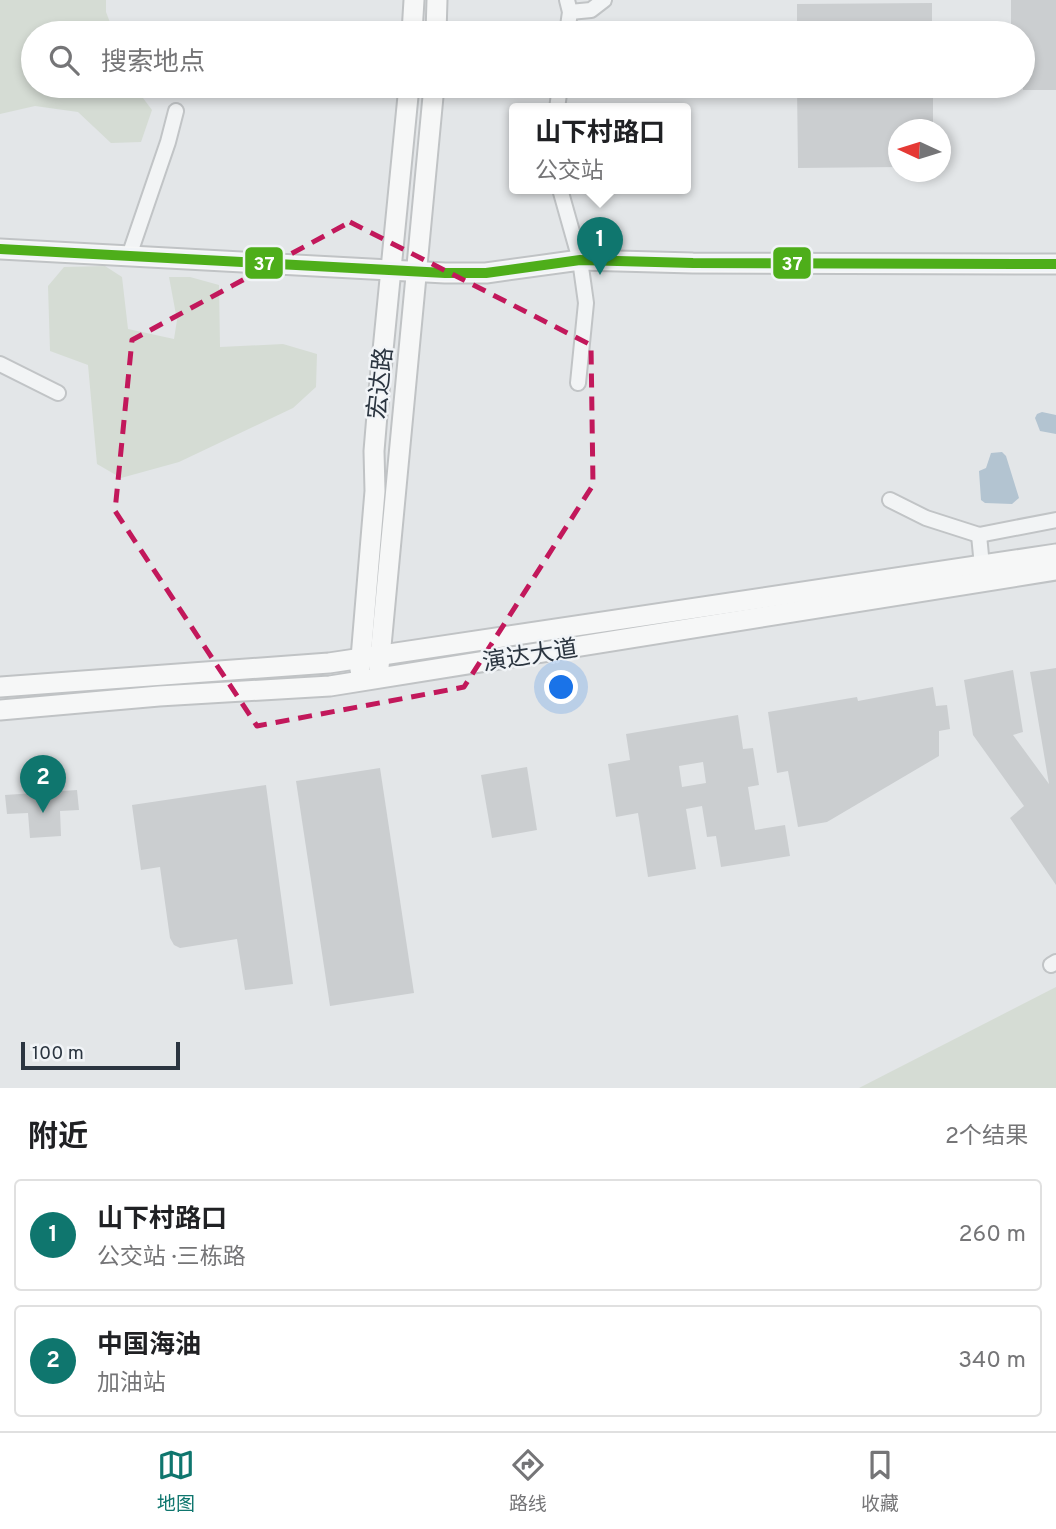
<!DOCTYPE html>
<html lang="zh">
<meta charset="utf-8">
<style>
body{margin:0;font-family:Overpass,"Noto Sans SC",sans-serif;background:#f2f2f2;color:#202124}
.compass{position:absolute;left:888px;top:119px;width:63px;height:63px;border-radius:50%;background:#fff;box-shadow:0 4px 10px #0003;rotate:274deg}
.scale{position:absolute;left:21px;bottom:18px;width:159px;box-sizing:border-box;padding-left:7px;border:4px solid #2b3540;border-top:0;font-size:19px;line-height:24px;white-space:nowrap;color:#2b3540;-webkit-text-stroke:5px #f1f4f7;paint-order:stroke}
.you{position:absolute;left:562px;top:688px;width:24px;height:24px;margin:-18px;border:5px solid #fff;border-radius:50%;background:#1a73e8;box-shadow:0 0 0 10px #1a73e833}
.badge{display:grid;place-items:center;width:46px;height:46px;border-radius:50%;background:#0f766e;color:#fff;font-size:23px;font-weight:700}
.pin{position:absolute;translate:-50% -58px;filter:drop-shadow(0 2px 4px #0008)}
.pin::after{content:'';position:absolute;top:37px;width:24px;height:21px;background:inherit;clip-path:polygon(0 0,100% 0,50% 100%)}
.popup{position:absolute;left:509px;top:103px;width:182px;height:91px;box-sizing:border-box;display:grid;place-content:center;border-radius:7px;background:#fff;filter:drop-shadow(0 2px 5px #0005);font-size:23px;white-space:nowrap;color:#757577}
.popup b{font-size:26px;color:#202124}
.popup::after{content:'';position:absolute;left:50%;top:100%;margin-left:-14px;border:14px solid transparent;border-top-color:#fff}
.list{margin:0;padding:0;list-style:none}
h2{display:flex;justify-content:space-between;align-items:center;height:91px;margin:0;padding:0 28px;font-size:30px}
h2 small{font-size:23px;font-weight:400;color:#757577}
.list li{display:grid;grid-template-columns:46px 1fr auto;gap:21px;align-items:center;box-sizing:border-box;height:112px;margin:0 14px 14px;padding:0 14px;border:2px solid #e0e0e0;border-radius:7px}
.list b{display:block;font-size:26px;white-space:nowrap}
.list p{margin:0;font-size:23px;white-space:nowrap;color:#757577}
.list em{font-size:23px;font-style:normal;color:#757577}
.icon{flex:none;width:38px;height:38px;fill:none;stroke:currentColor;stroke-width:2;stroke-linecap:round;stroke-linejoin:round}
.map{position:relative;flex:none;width:1056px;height:1088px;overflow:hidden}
.search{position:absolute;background:#fff;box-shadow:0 4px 10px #0003;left:21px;right:21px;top:21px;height:77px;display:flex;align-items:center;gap:18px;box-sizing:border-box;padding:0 24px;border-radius:38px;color:#757577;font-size:26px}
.sheet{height:343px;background:#fff}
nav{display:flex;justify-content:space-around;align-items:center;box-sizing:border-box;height:98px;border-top:2px solid #e0e0e0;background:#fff;font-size:19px;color:#757577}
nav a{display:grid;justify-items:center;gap:4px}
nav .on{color:#0f766e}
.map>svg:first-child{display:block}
.green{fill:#d5dcd4}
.water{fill:#b3c4d1}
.building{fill:#cbced0;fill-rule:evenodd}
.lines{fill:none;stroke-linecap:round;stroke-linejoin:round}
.minor-casing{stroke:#c1c4c6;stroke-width:18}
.major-casing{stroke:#c0c3c5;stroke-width:23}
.minor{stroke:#f2f4f5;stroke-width:14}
.major{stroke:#f6f7f7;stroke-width:19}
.bus-1-casing{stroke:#f1f4f7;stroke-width:16}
.bus-1{stroke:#4eae1a;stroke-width:10}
.marked{fill:none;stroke:#c2185b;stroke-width:5;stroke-dasharray:14 9;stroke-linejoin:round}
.labels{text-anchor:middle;stroke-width:5;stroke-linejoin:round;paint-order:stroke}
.street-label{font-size:24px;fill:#2b3540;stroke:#f1f4f7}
.line-badge{stroke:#f1f4f7;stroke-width:2.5}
.badge-label{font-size:19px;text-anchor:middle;font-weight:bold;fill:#fff}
</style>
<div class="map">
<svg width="1056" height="1088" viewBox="0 0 1056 1088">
<rect width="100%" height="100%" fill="#e3e6e8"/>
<g class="green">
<polygon points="0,0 106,0 106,12 114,33 33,33 33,86 134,86 152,110 141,142 111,143 78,112 35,106 0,114"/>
<polygon points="105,266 122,277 128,329 174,339 177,320 169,277 190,277 219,285 220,347 283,344 317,354 316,387 293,408 179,462 121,478 97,464 88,365 50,351 48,286 64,267"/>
<polygon points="1056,987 1056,1088 859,1088"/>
</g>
<g class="water">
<polygon points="1042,412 1056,415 1056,434 1040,431 1035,418 1037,414"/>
<polygon points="1002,452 1006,456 1019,498 1012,504 985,503 981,500 979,471 986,468 991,453"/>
</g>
<g class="building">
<polygon points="1011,0 1056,0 1056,90 1023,90 1023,33 1011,33"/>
<polygon points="932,3 932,33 797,33 797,4"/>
<polygon points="797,86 933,86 933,130 899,130 899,167 798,168"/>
<polygon points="1056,668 1056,885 1010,818 1024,806 973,735 964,680 1013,670 1023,732 1013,735 1049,784 1030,672"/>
<polygon points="933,687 936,706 947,705 950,729 939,731 939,756 827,822 798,827 788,771 777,773 768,712 857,697 858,701"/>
<path d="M738 715 743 749 753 748 759 785 748 787 755 830 785 825 790 856 721 867 716 836 707 837 702 806 686 809 696 869 648 877 638 813 616 817 608 764 630 760 626 734ZM703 762 706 783 682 787 679 766Z"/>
<polygon points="527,767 537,830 492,838 481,775"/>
<polygon points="380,768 414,993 330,1006 296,781"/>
<polygon points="266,785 293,984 245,990 237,939 180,948 174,945 170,938 160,867 141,870 132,805"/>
<polygon points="77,790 79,810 60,811 61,836 30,838 28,813 7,814 5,795"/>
</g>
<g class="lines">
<defs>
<g id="minor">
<polyline points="567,0 570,12 567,33"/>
<polyline points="570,12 591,10 604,0"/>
<polyline points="557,109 560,86"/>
<polyline points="560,189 580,260 586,303 578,383"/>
<polyline points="129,256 168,142 176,111"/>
<polyline points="0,364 58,393"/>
<polyline points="890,500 926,518 979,535 1056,520"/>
<polyline points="979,535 982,566"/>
<polyline points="1051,965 1056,962"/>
</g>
<g id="major">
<polyline points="412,33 414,0"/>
<polyline points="436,33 437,0"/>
<polyline points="0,249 445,273 486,273 580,260 693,263 1056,264"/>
<polyline points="379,667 434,86"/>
<polyline points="360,670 375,491 374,451 379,391 409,86"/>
<polyline points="0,687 329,663 1056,554"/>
<polyline points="0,710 159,696 330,686 1056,570"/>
</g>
</defs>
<use href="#minor" class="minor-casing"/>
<use href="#major" class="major-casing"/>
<use href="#minor" class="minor"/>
<use href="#major" class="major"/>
<defs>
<polyline id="bus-1" points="0,249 445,273 486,273 580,260 693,263 1056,264"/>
</defs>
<use href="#bus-1" class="bus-1-casing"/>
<use href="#bus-1" class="bus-1"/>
</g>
<path class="marked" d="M350 222 591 345 593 485 464 687 257 726 115 511 132 340Z"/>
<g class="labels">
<g class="street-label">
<text transform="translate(380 383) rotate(-84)" y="8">宏达路</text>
<text transform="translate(530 655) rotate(-9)" y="8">演达大道</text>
</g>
</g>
<g class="line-badge">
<rect x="244" y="246" width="40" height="34" rx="7" fill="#4eae1a"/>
<rect x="772" y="246" width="40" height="34" rx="7" fill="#4eae1a"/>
</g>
<g class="badge-label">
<text x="264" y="270">37</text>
<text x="792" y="270">37</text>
</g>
</svg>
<svg class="compass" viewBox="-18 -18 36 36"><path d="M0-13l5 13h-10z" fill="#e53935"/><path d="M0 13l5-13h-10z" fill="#757577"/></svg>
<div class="scale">100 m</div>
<div class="you"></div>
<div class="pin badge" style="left:600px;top:275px">1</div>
<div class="popup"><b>山下村路口</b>公交站</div>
<div class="pin badge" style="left:43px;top:813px">2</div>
<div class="search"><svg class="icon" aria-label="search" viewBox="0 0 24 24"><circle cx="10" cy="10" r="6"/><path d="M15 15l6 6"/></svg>搜索地点</div>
</div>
<section class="sheet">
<h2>附近<small>2个结果</small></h2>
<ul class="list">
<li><span class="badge">1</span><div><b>山下村路口</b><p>公交站 · 三栋路</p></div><em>260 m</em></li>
<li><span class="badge">2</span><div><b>中国海油</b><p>加油站</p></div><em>340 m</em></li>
</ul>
</section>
<nav>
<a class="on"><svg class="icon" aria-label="map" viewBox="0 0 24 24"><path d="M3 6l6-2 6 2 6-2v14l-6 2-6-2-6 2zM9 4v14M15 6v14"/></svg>地图</a>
<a><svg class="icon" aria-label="directions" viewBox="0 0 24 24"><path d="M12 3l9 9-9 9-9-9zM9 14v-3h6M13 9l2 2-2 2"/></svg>路线</a>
<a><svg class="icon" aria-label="saved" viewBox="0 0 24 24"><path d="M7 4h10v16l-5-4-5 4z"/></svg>收藏</a>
</nav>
